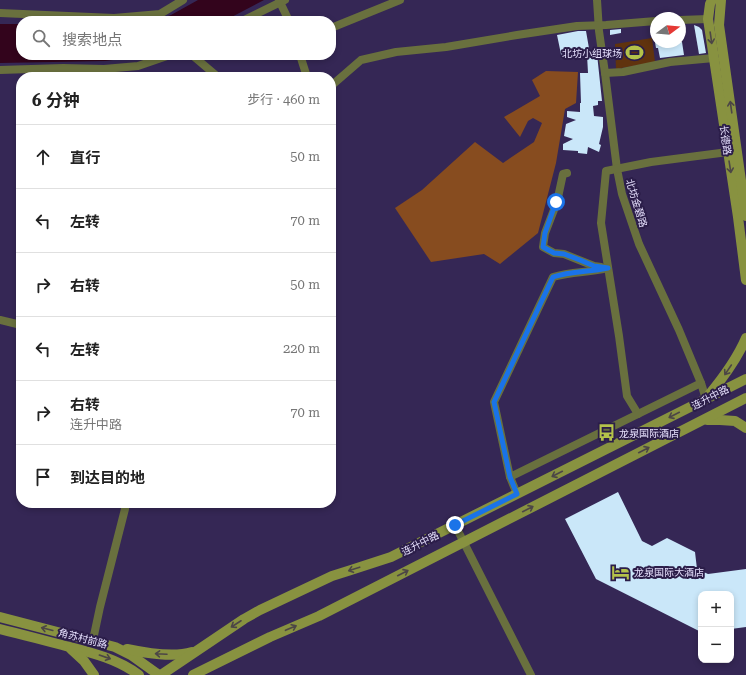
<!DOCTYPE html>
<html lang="zh">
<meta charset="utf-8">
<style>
body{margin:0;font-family:"Roboto Serif","Noto Sans SC",serif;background:#f6f6f6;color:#222}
.controls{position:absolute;right:12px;bottom:12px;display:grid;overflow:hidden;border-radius:8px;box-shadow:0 2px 6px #0003}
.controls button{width:36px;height:36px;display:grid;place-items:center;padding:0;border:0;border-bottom:1px solid #e0e0e0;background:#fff;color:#222;font:20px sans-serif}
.compass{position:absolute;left:650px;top:12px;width:36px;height:36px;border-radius:50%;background:#fff;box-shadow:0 2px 6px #0003;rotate:74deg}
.stop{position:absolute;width:12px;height:12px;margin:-9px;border:3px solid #1a73e8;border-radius:50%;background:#fff}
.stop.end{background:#1a73e8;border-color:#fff;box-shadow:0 1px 4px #0008}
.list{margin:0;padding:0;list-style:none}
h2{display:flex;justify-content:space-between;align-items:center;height:52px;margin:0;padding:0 16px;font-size:17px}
h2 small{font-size:13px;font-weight:400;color:#767676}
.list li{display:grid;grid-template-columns:26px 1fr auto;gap:12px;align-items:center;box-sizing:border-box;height:64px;padding:0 16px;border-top:1px solid #e0e0e0}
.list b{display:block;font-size:15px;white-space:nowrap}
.list p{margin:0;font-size:13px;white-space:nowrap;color:#767676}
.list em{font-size:13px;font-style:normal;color:#767676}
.icon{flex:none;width:22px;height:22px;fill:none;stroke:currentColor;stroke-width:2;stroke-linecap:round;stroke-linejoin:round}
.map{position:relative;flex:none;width:746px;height:675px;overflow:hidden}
.search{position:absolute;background:#fff;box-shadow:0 2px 6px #0003;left:16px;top:16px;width:320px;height:44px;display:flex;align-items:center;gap:10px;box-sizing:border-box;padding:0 14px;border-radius:16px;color:#767676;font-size:15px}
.panel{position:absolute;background:#fff;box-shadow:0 2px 6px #0003;left:16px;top:72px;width:320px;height:436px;border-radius:16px}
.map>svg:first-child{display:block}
.green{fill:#60330e}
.forest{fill:#874c1f}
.water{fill:#33041c}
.building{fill:#cae7f9}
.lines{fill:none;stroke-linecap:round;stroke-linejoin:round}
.street{stroke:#69703e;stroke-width:8}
.secondary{stroke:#889240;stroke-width:10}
.oneway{stroke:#4c4646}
.route{stroke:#1a73e8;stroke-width:5}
.labels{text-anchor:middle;stroke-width:4;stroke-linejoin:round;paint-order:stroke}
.poi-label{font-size:10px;fill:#e6e0fd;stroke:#2b1d49;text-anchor:start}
.street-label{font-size:10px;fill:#e6e0fd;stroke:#2b1d49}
</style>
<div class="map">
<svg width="746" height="675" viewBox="0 0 746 675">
<rect width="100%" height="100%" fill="#352755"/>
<polygon class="green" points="652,38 655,62 616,69 615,44"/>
<polygon class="forest" points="546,71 578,72 576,103 565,109 556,163 538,233 500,264 484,254 431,262 395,208 422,190 475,142 503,163 534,142 542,123 533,118 528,121 520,137 504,117 540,96 532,80"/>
<g class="water">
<polygon points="198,0 264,0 224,21 153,21 171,15"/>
<polygon points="0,24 21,24 21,55 146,55 130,58 105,61 0,63"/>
</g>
<g class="building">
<polygon points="694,25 699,27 702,30 706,53 699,54"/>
<polygon points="621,29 621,33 610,35 610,30"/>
<polygon points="578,31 586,31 590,54 582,56 581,53 562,59 557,35"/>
<polygon points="655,42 682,42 684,55 660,58 658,48 656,48"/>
<polygon points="597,54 602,101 598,101 598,105 593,106 594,116 603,117 603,127 599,144 601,145 599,152 588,147 587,154 578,153 578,151 563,150 563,144 573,139 564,136 566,124 576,120 567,117 567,111 580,112 580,103 581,103 580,73 588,73 587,55"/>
<polygon points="618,492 642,541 652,546 667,538 695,552 697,569 708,574 746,569 746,627 731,629 731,594 701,594 701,632 596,579 565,519"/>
</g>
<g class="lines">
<g class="street">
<polyline points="279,0 289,21"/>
<polyline points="597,0 599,31 605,73 617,169 622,194 639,244 679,330 701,383 706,399"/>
<polyline points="0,13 114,18 160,14 183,0"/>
<polyline points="680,20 708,19"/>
<polyline points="242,21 285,0"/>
<polyline points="331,28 400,0"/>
<polyline points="192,55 218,77"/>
<polyline points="300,55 307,77"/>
<polyline points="0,70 63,68 104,69 138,66 170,55"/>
<polyline points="605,73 623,72 670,62 714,58"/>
<polyline points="331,86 361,60 396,52 446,47 517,35 577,26 606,25 656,21"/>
<polyline points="567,173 563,174 557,202 545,233 543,247 554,253 564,254 594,266 601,267"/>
<polyline points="0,320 21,325"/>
<polyline points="638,414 627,396 619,336 601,223 606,171 651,162 728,152"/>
<polyline points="510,477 701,383"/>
<path d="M517 494 510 477 494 402 553 277C572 271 589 273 608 268"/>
<polyline points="455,525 531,675"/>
<polyline points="93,640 100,607 125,509 125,503"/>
</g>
<g class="secondary">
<polyline points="712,0 710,4 708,19 738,217 746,280"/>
<polyline points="721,0 719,25 746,216"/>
<path d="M708 396C723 378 737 359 746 338"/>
<polyline points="707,420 720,420 735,421 746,428"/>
<polyline points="0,617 115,647 131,655 159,675"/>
<path d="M0 629C21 634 42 640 62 645 89 652 116 658 139 675"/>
<polyline points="71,649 84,661 94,675"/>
<path d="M127 649C146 653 173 658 192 652"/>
<polyline points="161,675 244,619 260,610 332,576 351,570 391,557 746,379"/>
<polyline points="193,675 270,637 319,616 746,398"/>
</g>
</g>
<defs><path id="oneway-shaft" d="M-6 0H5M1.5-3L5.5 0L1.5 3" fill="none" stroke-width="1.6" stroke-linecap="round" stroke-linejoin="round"/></defs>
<g class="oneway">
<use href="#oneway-shaft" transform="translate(711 38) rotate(82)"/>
<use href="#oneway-shaft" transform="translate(731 107) rotate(-98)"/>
<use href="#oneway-shaft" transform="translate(730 167) rotate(81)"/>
<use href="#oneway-shaft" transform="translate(728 370) rotate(124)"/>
<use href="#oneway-shaft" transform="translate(674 415) rotate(153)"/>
<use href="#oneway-shaft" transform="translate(644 450) rotate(-27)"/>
<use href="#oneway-shaft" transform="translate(557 474) rotate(153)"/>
<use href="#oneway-shaft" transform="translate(528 509) rotate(-27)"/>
<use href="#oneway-shaft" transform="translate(354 569) rotate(162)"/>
<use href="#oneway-shaft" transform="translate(403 573) rotate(-27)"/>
<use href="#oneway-shaft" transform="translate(236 624) rotate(147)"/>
<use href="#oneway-shaft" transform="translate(291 628) rotate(-23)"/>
<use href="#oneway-shaft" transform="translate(47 629) rotate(-166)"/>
<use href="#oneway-shaft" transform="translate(161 654) rotate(-177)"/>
<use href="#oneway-shaft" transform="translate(105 657) rotate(19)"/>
</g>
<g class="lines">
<path class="route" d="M455 525 517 494 510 477 494 402 553 277C571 271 589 272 608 268L594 266 580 260 564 254 554 253 543 247 545 233 556 202"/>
</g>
<defs>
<symbol id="stadium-bare" viewBox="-9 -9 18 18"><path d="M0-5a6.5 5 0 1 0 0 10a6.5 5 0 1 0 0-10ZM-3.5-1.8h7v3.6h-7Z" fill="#b4c24a" stroke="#2b1d49" stroke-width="2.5" paint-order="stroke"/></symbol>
<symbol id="bus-bare" viewBox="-9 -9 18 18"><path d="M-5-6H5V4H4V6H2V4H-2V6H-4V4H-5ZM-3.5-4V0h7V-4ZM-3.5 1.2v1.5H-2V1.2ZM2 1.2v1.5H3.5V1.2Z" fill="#b4c24a" stroke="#2b1d49" stroke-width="2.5" paint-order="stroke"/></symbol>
<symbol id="hotel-bare" viewBox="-9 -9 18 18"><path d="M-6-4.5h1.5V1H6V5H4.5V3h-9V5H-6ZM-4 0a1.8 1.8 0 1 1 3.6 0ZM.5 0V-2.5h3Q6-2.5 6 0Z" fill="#b4c24a" stroke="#2b1d49" stroke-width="2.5" paint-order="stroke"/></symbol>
</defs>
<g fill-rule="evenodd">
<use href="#stadium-bare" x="622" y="40" width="25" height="25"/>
<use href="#bus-bare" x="594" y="420" width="25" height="25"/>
<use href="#hotel-bare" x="608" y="560" width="25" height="25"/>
</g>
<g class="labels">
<g class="poi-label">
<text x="622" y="57" text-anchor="end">北坊小组球场</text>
<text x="619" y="437">龙泉国际酒店</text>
<text x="634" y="576">龙泉国际大酒店</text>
</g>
<g class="street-label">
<text transform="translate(726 140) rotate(82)" y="4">长德路</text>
<text transform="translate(637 203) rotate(73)" y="4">北坊金碧路</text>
<text transform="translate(710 397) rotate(-27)" y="4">连升中路</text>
<text transform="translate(420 543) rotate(-27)" y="4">连升中路</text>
<text transform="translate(83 638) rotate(15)" y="4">角苏村前路</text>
</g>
</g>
</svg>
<div class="controls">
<button>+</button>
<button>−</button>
</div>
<svg class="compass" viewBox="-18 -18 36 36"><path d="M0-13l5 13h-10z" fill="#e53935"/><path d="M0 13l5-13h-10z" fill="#767676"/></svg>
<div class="stop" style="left:556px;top:202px"></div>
<div class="stop end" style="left:455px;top:525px"></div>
<div class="search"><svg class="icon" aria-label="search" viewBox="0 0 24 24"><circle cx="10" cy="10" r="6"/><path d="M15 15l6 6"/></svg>搜索地点</div>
<section class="panel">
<h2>6 分钟<small>步行 · 460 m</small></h2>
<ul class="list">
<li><svg class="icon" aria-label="ahead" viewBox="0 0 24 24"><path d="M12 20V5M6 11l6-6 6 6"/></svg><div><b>直行</b></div><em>50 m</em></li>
<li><svg class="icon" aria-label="left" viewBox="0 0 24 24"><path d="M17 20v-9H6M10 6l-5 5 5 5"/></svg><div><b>左转</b></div><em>70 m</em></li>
<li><svg class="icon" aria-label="right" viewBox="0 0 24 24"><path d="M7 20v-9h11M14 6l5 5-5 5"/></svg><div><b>右转</b></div><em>50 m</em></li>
<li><svg class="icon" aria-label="left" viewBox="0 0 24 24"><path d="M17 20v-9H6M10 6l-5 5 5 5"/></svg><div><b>左转</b></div><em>220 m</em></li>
<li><svg class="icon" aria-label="right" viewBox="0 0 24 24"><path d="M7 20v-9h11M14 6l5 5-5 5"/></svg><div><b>右转</b><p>连升中路</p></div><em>70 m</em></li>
<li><svg class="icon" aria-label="arrive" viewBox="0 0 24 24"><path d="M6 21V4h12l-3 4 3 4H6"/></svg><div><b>到达目的地</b></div></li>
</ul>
</section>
</div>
